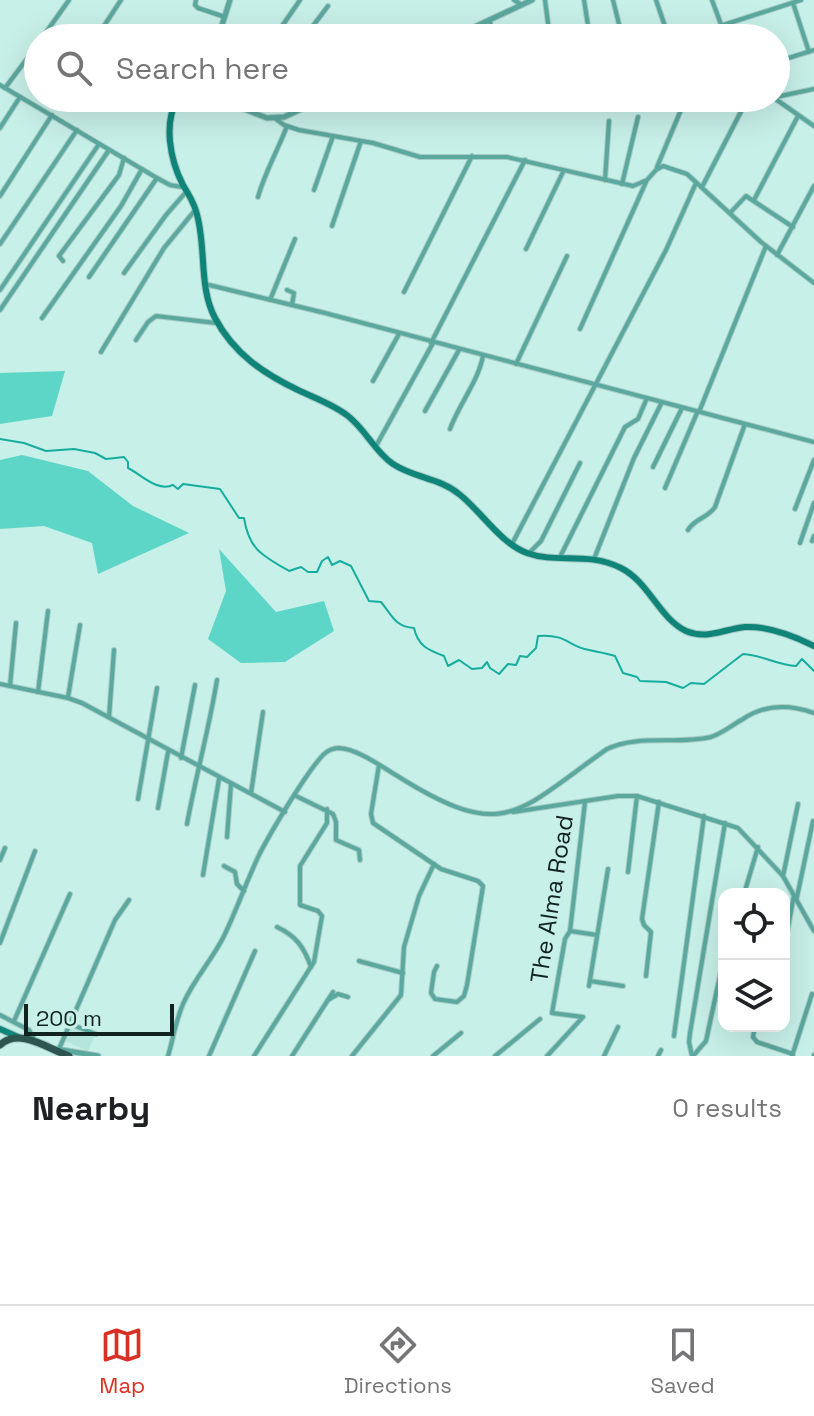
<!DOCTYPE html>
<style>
body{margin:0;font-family:"Space Grotesk",sans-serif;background:#f6f6f6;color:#202124}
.controls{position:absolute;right:24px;bottom:24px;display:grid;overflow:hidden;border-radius:16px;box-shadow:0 8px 32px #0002}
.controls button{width:72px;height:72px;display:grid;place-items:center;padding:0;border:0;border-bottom:2px solid #e0e0e0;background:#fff;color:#202124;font:40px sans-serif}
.scale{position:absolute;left:24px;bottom:20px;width:150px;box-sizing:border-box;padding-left:8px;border:4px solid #122220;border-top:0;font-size:22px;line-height:28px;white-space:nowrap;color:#122220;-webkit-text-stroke:6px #c7f0e9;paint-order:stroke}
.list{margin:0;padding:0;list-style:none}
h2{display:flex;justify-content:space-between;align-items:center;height:104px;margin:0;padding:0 32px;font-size:34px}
h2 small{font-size:26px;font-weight:400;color:#757577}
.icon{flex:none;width:44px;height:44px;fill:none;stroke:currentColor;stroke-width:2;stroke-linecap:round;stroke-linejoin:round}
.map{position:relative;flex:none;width:814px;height:1056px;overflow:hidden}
.search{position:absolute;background:#fff;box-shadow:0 8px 32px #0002;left:24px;right:24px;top:24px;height:88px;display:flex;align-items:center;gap:20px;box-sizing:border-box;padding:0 28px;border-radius:44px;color:#757577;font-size:30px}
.sheet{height:248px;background:#fff}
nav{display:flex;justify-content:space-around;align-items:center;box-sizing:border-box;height:112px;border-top:2px solid #e0e0e0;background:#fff;font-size:22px;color:#757577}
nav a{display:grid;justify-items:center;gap:4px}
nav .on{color:#d93025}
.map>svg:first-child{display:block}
.built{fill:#b4e6de}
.green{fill:#5dd6c7}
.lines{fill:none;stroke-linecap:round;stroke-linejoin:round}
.stream{stroke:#17ad9e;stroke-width:2}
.minor-casing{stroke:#a6cbc5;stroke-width:6}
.tertiary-casing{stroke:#a6cbc5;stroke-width:7}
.secondary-casing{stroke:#a6cbc5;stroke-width:8}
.trunk-casing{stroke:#a6cbc5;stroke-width:9}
.minor{stroke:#5ba89e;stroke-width:4}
.tertiary{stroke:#5ba89e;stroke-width:5}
.secondary{stroke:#0f857a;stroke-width:6}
.trunk{stroke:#2d5651;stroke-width:7}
.labels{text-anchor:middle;stroke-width:6;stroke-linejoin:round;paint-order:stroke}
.street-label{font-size:24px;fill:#122220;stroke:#c7f0e9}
</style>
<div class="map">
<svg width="814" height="1056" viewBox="0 0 814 1056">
<rect width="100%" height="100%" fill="#c7f0e9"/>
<polygon class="built" points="73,1026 95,1035 88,1051 65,1041"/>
<g class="green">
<polygon points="65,371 52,416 0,424 0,373"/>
<polygon points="22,455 88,471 133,506 189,533 98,574 92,543 44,526 0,529 0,460"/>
<polygon points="219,549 276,612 324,601 334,631 285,662 241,663 208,639 226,591"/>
</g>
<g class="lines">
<path class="stream" d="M0 439 24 443 46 451 74 449 95 453 106 459 124 457 128 462V468C142 475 157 492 173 485L178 489 183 484 220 489 239 518H244C249 550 263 556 289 571L301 567 308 572H317L322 561 328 557 332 565 340 561 351 566 369 601 381 602C392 615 395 627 414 628 418 646 428 650 444 656L448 666 459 660 472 669 482 668 487 662 490 668 499 674 508 664 516 665 520 656 527 657 536 648 538 636C568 634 567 646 589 650 598 652 606 653 615 656L623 673 637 677 640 681 666 682 683 688 691 683 704 684 743 654C762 655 777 665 796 666L802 659 814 671"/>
<defs>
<g id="minor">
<polyline points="196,0 195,5 198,8 225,17"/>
<polyline points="514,0 522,5"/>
<polyline points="545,0 550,38"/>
<polyline points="584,0 590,38"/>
<polyline points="613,0 621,32"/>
<polyline points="656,0 669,38"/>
<polyline points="712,0 726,38"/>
<polyline points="793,3 809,52"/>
<polyline points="490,20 492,38"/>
<polyline points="280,29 300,0"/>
<polyline points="42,38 69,0"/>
<polyline points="96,38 121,0"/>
<polyline points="311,38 309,31 328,6"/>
<polyline points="683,38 801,0"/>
<polyline points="776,62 814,50"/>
<polyline points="0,85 157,178 170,185 182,187"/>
<polyline points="5,88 38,44"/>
<polyline points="776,97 814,89"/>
<polyline points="451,98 452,104"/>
<polyline points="774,98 814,126"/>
<polyline points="276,119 284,125 299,130 373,143 420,157 507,157 633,186 647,180 656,170 663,166 687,174 761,242 814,283"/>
<polyline points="0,128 20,97"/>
<polyline points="657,167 686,98"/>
<polyline points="605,180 609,121"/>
<polyline points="622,184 638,117"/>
<polyline points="702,187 748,98"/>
<polyline points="314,190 333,136"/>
<polyline points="0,196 52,115"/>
<path d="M258 197C265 172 278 150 287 126"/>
<polyline points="754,200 798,116"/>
<polyline points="730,213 746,196 793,227"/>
<polyline points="332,226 361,141"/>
<polyline points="0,244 77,130"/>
<polyline points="526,249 563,172"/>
<polyline points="777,255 814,186"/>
<polyline points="63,261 59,256 119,175 124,158"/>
<polyline points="124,273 166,215 186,192"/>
<polyline points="89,277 157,178"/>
<polyline points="205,284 325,313 814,442"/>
<polyline points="0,290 99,144"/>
<polyline points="287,290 294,293 292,305"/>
<polyline points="404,292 472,156"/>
<polyline points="270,300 295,239"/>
<polyline points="0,310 109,150"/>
<polyline points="42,318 121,206 142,169"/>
<polyline points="580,329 646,182"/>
<polyline points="136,340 148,322 156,316 216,323"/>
<polyline points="431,343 525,160"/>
<polyline points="101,352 164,248 196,209"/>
<polyline points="516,364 567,256"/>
<polyline points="373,381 399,334"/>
<polyline points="425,411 459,350"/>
<polyline points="699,412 766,246"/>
<path d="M450 429C459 404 478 382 483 356"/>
<polyline points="376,446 433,343"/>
<polyline points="653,467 682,408"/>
<polyline points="665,488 697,413"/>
<polyline points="795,509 814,460"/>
<path d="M688 530C694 519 708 518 715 507L745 424"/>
<polyline points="812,541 814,536"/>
<polyline points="800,543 814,503"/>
<polyline points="512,544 666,250 696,183"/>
<polyline points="530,552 541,541 580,463"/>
<polyline points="560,557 625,427 638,419 647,398"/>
<polyline points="594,559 634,458 662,402"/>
<polyline points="0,684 68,698 82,703 285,812"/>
<polyline points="10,686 16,623"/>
<polyline points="38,692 48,611"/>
<polyline points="68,697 80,625"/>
<polyline points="109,717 114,650"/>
<polyline points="181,758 195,685"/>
<polyline points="379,765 371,814 373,823 441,869 478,881 483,886 467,985 464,996 457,1002 435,999 431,993 434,972 437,966"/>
<polyline points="251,793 263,712"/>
<polyline points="296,796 333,814 336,822 336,840 359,850 360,860"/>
<polyline points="138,799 157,688"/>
<polyline points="158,808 168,752"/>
<polyline points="513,812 618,796 637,796 738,828 783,876 814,931"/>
<path d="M187 824C196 775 209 729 217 680"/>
<polyline points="227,837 231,784"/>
<polyline points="0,860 5,848"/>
<polyline points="224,866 235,872 237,884 244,891"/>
<polyline points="628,872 637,796"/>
<polyline points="203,875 219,779"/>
<polyline points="783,876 798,804"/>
<polyline points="744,894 758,847"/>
<polyline points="797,897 813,821"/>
<path d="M277 927C296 936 304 947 311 967"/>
<polyline points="570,931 597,935"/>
<polyline points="0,943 35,851"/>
<polyline points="785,944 794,895"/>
<polyline points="359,961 403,973"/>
<polyline points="646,976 651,932 644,925 642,919 659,802"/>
<polyline points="590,981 623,986"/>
<polyline points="589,986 608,869"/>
<polyline points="328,1000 338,994 348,997"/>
<polyline points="0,1015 29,1030 34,1039"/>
<polyline points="14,1021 70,894"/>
<polyline points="70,1024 96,1034"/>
<polyline points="755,1026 753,1037 757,1042 793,1054"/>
<polyline points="674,1036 704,816"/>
<polyline points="59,1049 115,920 129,900"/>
<path d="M168 1056C173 1039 176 1020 183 1004 194 979 212 960 224 936 237 909 247 880 260 853 272 830 306 773 323 755 327 751 332 748 339 748 358 749 382 767 399 777 505 843 516 813 607 749 638 734 677 745 711 737 723 733 732 725 743 719 765 704 789 704 814 713"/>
<polyline points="209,1056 255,951"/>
<polyline points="254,1056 314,962 322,916 318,911 300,905 300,866 327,823 327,809"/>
<polyline points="292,1056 333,992"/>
<polyline points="352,1056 401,995 404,947 419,896 434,864"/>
<polyline points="433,1056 461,1033"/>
<polyline points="495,1056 540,1019"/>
<polyline points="547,1056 583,1017 552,1013 565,939 570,931 585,802"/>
<polyline points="604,1056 618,1027"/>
<polyline points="658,1056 661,1050"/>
<polyline points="692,1056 689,1042 690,1033 725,823"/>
<polyline points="693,1056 706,1041 724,957"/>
<polyline points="792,1056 812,994"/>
<polyline points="814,1056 814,1055"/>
</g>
<g id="tertiary">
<polyline points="214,38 222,25 230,0"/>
<polyline points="451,38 532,0"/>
<polyline points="216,98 267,118 284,117 325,98"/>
<polyline points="56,1049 98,1056"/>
</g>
<g id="secondary">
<path d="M178 98C163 123 170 160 183 185 188 193 193 201 196 211 207 246 198 286 215 318 234 354 264 374 300 391 317 399 334 405 348 416 366 430 375 452 393 464 414 478 440 478 459 494 481 511 500 543 527 553 557 564 587 551 621 568 649 582 659 618 686 631 707 640 724 629 745 627 767 626 794 636 814 646"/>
<polyline points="0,1029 18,1037"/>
</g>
<path id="trunk" d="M0 1045C20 1027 48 1049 69 1056"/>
</defs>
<use href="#minor" class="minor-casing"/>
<use href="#tertiary" class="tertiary-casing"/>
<use href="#secondary" class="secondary-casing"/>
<use href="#trunk" class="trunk-casing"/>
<use href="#minor" class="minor"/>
<use href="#tertiary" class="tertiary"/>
<use href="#secondary" class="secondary"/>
<use href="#trunk" class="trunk"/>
</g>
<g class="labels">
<g class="street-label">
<text transform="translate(552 899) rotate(-81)" y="8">The Alma Road</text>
</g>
</g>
</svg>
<div class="controls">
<button><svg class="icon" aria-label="locate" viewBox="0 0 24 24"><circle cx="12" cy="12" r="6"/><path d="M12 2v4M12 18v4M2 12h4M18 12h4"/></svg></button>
<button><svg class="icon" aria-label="layers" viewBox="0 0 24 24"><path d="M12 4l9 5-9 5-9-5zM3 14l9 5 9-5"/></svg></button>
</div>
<div class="scale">200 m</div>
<div class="search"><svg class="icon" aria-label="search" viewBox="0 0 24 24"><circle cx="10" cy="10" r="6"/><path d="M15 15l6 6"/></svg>Search here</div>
</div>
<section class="sheet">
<h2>Nearby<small>0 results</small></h2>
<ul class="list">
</ul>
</section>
<nav>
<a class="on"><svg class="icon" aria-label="map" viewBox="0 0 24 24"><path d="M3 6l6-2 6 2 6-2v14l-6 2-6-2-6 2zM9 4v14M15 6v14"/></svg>Map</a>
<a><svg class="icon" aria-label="directions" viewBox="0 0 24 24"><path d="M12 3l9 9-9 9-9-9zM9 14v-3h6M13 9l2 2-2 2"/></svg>Directions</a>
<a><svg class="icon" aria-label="saved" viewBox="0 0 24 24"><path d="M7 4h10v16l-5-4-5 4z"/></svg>Saved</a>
</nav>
